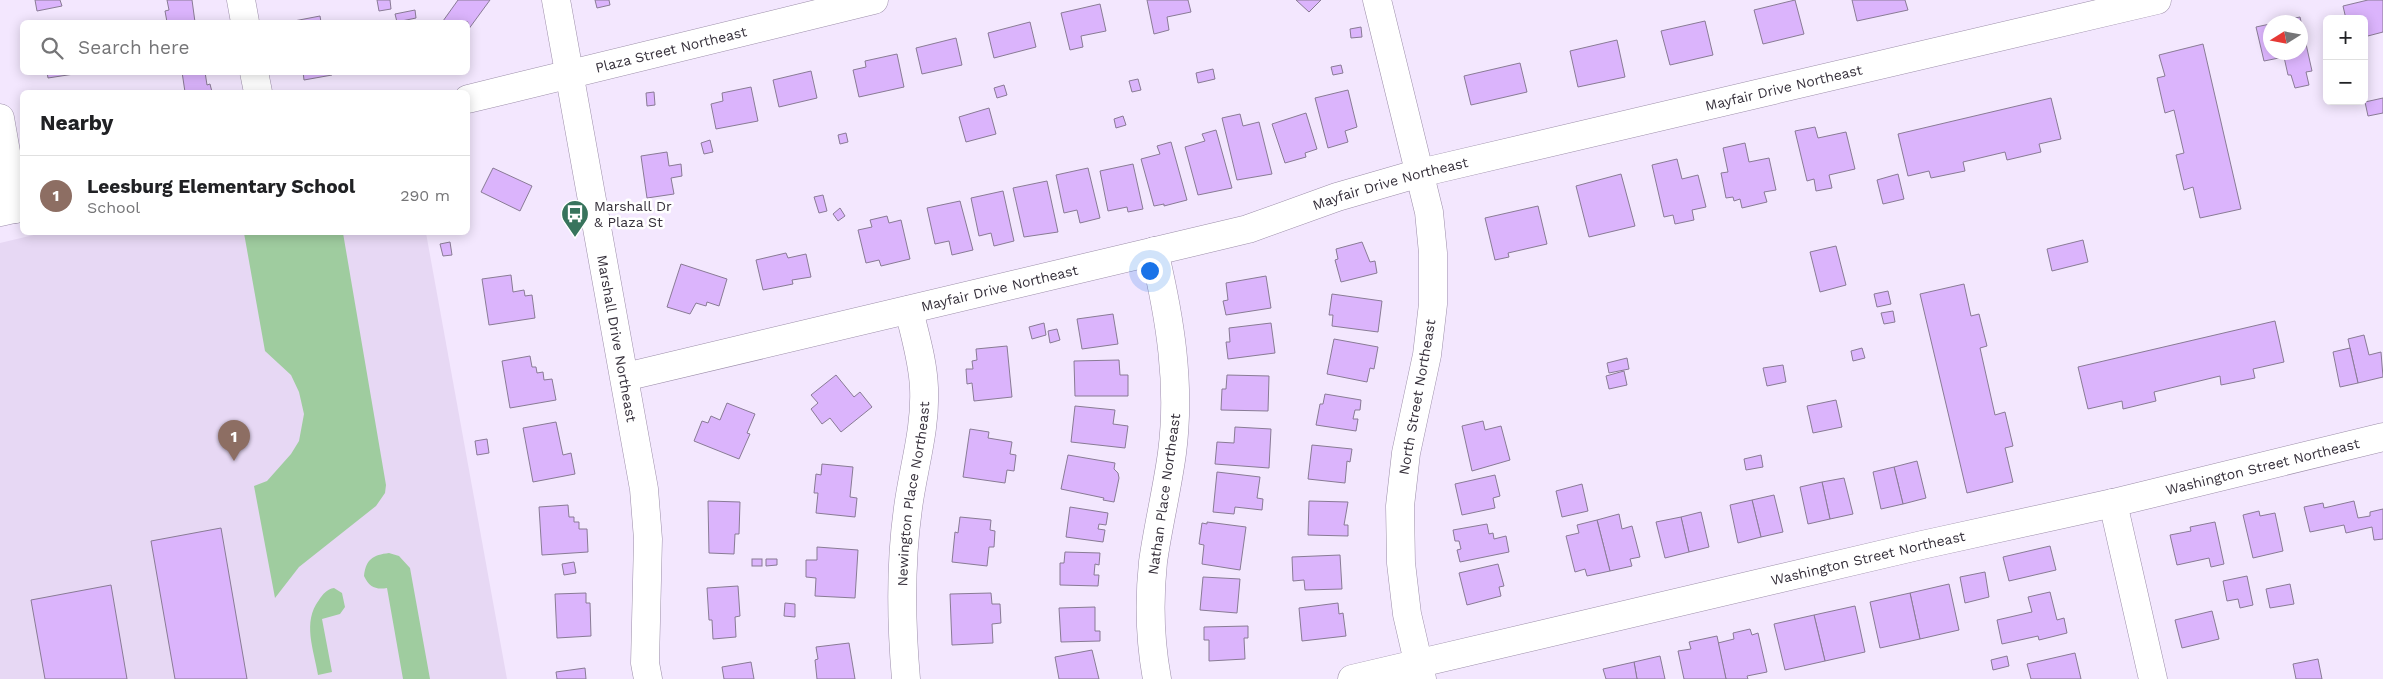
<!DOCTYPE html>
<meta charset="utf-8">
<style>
body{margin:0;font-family:"Work Sans",sans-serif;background:#f2f2f2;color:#202124}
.controls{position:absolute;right:15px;top:15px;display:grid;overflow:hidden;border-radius:8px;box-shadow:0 2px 12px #0003}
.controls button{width:45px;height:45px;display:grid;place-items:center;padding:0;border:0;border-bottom:1px solid #e0e0e0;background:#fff;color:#202124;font:25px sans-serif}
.compass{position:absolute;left:2263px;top:15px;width:45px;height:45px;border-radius:50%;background:#fff;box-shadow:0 2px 12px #0003;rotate:259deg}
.you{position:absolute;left:1149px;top:270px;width:18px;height:18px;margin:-12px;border:4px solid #fff;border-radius:50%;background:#1a73e8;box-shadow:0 0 0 8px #1a73e833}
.badge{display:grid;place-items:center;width:32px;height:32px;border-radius:50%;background:#d93025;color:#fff;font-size:16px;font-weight:700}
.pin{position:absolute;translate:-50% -41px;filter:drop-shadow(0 1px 2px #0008)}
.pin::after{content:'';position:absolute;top:26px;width:18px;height:15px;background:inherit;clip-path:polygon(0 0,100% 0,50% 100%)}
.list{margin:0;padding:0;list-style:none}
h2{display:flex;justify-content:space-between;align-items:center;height:65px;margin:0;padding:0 20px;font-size:21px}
h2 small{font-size:16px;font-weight:400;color:#757577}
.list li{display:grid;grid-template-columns:32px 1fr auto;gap:15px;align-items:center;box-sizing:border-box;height:80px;padding:0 20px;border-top:1px solid #e0e0e0}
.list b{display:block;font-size:19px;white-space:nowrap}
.list p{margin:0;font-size:16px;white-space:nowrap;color:#757577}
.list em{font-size:16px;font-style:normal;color:#757577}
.icon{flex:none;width:28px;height:28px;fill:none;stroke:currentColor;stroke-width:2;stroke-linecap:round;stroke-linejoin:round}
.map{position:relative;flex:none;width:2383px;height:679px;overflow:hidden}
.search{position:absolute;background:#fff;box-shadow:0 2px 12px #0003;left:20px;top:20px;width:450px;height:55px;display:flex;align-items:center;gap:12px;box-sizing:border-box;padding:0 18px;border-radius:8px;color:#757577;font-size:19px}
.panel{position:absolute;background:#fff;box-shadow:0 2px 12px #0003;left:20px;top:90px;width:450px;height:145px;border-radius:8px}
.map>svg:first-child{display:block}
.built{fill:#e7d8f4}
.green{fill:#9fcc9f}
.building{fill:#dbb4fc;stroke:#897b95}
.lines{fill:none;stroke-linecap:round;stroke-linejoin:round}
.minor-casing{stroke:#9c8ea9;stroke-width:29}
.major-casing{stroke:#9c8ea9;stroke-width:29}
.minor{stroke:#fff;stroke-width:28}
.major{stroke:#fff;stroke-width:28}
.labels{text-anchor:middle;stroke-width:5;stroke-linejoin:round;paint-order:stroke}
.street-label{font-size:14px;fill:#36303b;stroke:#fff}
.poi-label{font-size:14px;fill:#36303b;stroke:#fff;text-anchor:start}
</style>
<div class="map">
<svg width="2383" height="679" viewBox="0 0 2383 679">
<rect width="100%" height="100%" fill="#f3e7fe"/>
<polygon class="built" points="46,232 426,233 507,679 0,679 0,243"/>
<g class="green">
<polygon points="244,233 343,233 386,485 385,493 376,506 299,567 275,598 254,486 267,481 291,454 299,441 304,414 299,392 291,375 265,351"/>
<path d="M389 553 399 556 410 568 430 679H403L387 588C376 590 369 587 364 576 366 559 373 555 389 553Z"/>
<path d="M334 588 342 593 345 607 340 614 322 619 332 672 318 675C314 650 302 622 319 600 323 594 327 589 334 588Z"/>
</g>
<g class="building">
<polygon points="35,0 60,0 62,6 37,11"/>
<polygon points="167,0 192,0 195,22 167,22 165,11 169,10"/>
<polygon points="377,0 390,0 391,9 379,11"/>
<polygon points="458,0 490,0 468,30 468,22 445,22 443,21"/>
<polygon points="595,0 609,0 610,5 597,8"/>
<polygon points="1147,0 1188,0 1191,12 1167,17 1169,30 1154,34"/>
<polygon points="1296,0 1321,0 1309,12"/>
<polygon points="1795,0 1804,34 1763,44 1754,10"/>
<polygon points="1852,0 1905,0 1908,10 1857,21"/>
<polygon points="2368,0 2383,0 2383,32 2364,37 2364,19 2346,19 2343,6"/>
<polygon points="1100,4 1106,31 1081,36 1083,47 1070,50 1061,13"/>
<polygon points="415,10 416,18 397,22 395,14"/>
<polygon points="320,16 321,22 294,22 294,21"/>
<polygon points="2300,17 2312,71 2306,72 2309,85 2295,88 2291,75 2288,75 2284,57 2264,61 2256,27 2270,24 2270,52 2300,52 2300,22 2276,22"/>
<polygon points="1705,21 1713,55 1670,65 1661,31"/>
<polygon points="1030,22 1036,47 994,58 988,33"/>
<polygon points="1361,27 1362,37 1351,38 1350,29"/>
<polygon points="956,38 962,65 922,74 916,48"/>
<polygon points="1617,40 1625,77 1578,87 1570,51"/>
<polygon points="2203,44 2241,209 2200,218 2193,187 2184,190 2176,155 2184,153 2174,110 2165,113 2157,78 2165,76 2159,55"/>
<polygon points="897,54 904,87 859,97 853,70 866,67 865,61"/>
<polygon points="1520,63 1527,92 1471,105 1464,76"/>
<polygon points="1341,65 1343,73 1333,75 1331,67"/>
<polygon points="1213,69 1215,79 1198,83 1196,73"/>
<polygon points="811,71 817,98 779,107 773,80"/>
<polygon points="47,72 74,72 74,74 48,78"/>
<polygon points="182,72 205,72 207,85 210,84 212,92 185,92"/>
<polygon points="303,72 331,72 332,75 304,80"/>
<polygon points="1138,79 1141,90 1132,92 1129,81"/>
<polygon points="1004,85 1007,95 997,98 994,88"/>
<polygon points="751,87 758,121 716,129 711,104 723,101 722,93"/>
<polygon points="1348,90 1357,127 1345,131 1348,142 1328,148 1315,98"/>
<polygon points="654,92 655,105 647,106 646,93"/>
<polygon points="2051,98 2061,139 2039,144 2041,152 2007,160 2005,152 1963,162 1965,171 1931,178 1929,171 1908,176 1898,134"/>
<polygon points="2383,98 2383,113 2368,116 2365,102"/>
<polygon points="989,108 996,134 966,142 959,117"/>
<polygon points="1306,113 1317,149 1305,153 1306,157 1285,163 1272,124"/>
<polygon points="1240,114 1243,126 1259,122 1272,174 1237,180 1222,118"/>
<polygon points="1123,116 1126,125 1116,128 1114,119"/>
<polygon points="1815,127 1818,138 1846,132 1855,169 1829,175 1832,188 1816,191 1814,179 1807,181 1795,131"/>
<polygon points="1216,130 1232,188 1198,195 1185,147 1205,141 1202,134"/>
<polygon points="846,133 848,142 840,144 838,135"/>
<polygon points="710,140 713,152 704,154 701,143"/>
<polygon points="1171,142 1187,200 1164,206 1164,204 1154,206 1141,159 1160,154 1157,146"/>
<polygon points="1745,143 1749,162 1769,158 1776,190 1764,192 1767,202 1742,208 1740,199 1734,201 1733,197 1726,198 1721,173 1728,172 1723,148"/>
<polygon points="667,152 669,166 681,164 682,176 671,178 674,194 647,198 641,156"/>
<polygon points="1677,159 1682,179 1698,175 1706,207 1692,210 1694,220 1675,224 1673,215 1664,217 1652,165"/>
<polygon points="1133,164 1143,209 1128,212 1127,207 1108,211 1100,171"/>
<polygon points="493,168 532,186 520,211 481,192"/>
<polygon points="1088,168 1100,218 1080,223 1077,210 1064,213 1056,175"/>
<polygon points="1621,174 1635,226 1589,237 1576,186"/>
<polygon points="1898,174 1904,199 1883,204 1877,180"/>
<polygon points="1047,181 1058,232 1024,237 1013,188"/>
<polygon points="1003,191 1014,241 994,246 991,233 979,236 971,198"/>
<polygon points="823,195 827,211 819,213 814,197"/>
<polygon points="960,201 973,250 952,255 949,241 935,244 927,208"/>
<polygon points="1538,206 1547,244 1508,253 1509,257 1495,260 1485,218"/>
<polygon points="840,208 845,216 838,221 833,214"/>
<polygon points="887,216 889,223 901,220 910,259 881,266 879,260 866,263 858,230 872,227 870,220"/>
<polygon points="2083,240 2088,262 2052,271 2047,249"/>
<polygon points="450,242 452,255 443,256 440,244"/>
<polygon points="1362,242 1370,262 1375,261 1377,273 1341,282 1335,260 1338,259 1336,249"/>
<polygon points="1836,246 1846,285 1820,292 1810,252"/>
<polygon points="786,253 788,258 806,254 811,277 792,280 793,284 763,290 756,260"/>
<polygon points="681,264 727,279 719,306 707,302 706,306 696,303 690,314 667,307"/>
<polygon points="511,275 513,292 524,290 525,296 532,295 535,318 489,325 482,279"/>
<polygon points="1266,276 1271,308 1226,315 1223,301 1228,300 1226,283"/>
<polygon points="1964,284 1971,316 1979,314 1987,346 1980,348 1995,415 2005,412 2013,446 2005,448 2013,482 1967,493 1920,294"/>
<polygon points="1888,291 1891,304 1877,307 1874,294"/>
<polygon points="1332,294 1382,301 1378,332 1332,326 1333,315 1329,315"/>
<polygon points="1893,311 1895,322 1884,324 1881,313"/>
<polygon points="1113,314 1118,344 1082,349 1077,319"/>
<polygon points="2275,321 2284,362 2253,369 2255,378 2221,385 2220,376 2154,392 2156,401 2123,409 2122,401 2088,409 2078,367"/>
<polygon points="1044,323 1046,335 1032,339 1029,327"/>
<polygon points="1271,323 1275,353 1228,359 1226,342 1230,342 1229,328"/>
<polygon points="1057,329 1060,340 1050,343 1048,331"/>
<polygon points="2364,335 2369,355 2381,352 2383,377 2358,383 2348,339"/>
<polygon points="1334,339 1378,347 1374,369 1370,368 1367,382 1327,374"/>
<polygon points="1007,346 1012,397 974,401 972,383 967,384 966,369 973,369 972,361 977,360 976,349"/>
<polygon points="1862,348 1865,358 1853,361 1851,351"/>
<polygon points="2350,348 2358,383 2340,387 2333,352"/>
<polygon points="530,356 532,367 536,367 537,373 543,372 544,380 552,379 556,400 510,408 502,361"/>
<polygon points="1627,358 1629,369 1609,373 1607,363"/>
<polygon points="1119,360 1120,375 1128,375 1128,396 1075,396 1074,361"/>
<polygon points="1783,365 1786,382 1767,386 1763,368"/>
<polygon points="1624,371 1627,385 1609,389 1606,376"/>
<polygon points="836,375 854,397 860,392 872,407 841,432 830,418 822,424 811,409 818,403 811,395"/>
<polygon points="1227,375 1269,376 1268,411 1221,410 1222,389 1226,389"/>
<polygon points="1325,394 1361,400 1360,410 1355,410 1353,419 1358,419 1356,431 1316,425 1320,404 1323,404"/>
<polygon points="1836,400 1842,427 1813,433 1807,406"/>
<polygon points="727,403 755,414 747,433 750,434 739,459 694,441 702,421 708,423 711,416 720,420"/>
<polygon points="1075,406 1115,410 1113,424 1128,426 1125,448 1071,442"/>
<polygon points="1483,421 1485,430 1501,426 1510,460 1472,471 1462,426"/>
<polygon points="556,422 563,455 571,453 575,474 533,482 523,428"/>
<polygon points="1235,427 1271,429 1269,468 1215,464 1217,442 1234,443"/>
<polygon points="970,429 989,432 988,438 1012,442 1010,454 1016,455 1014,471 1007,470 1005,483 963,477"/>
<polygon points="487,439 489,453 477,455 475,441"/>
<polygon points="1312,445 1352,449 1350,462 1347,461 1345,483 1308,479"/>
<polygon points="1068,455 1115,463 1114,469 1118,473 1119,478 1114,502 1103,500 1104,498 1061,489"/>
<polygon points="1761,455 1763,467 1746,470 1744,459"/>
<polygon points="1917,461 1926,498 1903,504 1894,467"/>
<polygon points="822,464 853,467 850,497 857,498 855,517 816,513 818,493 814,493 816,474 821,475"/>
<polygon points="1894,467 1903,504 1881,509 1873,472"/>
<polygon points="1217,472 1260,477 1257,498 1263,499 1262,510 1235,507 1234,514 1213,512"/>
<polygon points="1495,475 1500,496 1493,498 1495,508 1462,515 1455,484"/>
<polygon points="1844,478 1853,514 1830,519 1822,482"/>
<polygon points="1822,482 1830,519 1808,524 1800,487"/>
<polygon points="1582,484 1588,511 1562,517 1556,491"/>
<polygon points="1774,495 1783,532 1761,537 1752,500"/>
<polygon points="1752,500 1761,537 1738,543 1730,505"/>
<polygon points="708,501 740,502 739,534 735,534 734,554 709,553"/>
<polygon points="1309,501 1348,502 1344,525 1348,525 1348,536 1308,535"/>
<polygon points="2354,501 2358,518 2370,516 2370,512 2383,509 2383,539 2374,540 2372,527 2346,533 2344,525 2310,532 2304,507 2323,503 2324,508"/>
<polygon points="568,505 569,517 574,517 574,522 579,522 579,529 587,529 588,552 542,555 539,507"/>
<polygon points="1070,507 1108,513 1106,525 1099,524 1098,529 1105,530 1103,542 1066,537"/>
<polygon points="2259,511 2260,516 2275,513 2283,551 2253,558 2243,515"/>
<polygon points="1701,512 1709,547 1689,552 1681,517"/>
<polygon points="1619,514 1622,529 1632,526 1640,557 1630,559 1632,566 1610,571 1597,520"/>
<polygon points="960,517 991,520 990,530 995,531 994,547 989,547 987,566 952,562 955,532 958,533"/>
<polygon points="1681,517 1689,552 1665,558 1656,522"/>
<polygon points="1597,520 1610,571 1587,576 1585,569 1575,572 1566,536 1579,533 1577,525"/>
<polygon points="1207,522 1246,527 1240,570 1202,564 1204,545 1199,544 1202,523 1207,524"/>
<polygon points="2215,522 2224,564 2211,567 2209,558 2177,565 2170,535 2191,531 2190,527"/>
<polygon points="1487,524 1489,534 1493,533 1494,539 1506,536 1509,552 1460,562 1457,550 1461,549 1459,541 1455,541 1453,530"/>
<polygon points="221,528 247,679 175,679 151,541"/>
<polygon points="2050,546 2056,570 2009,581 2003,557"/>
<polygon points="817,547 858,550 855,598 815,596 816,578 806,577 806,560 817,560"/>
<polygon points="1065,552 1100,553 1099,565 1095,564 1094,575 1099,575 1098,586 1060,585 1060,563 1064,563"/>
<polygon points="1340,555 1342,589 1305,590 1304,580 1293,581 1292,557"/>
<rect x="752" y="559" width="10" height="7"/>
<polygon points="766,559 777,559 777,565 766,566"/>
<polygon points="574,562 576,573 564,575 562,564"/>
<polygon points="1498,564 1504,586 1499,587 1501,596 1467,605 1459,573"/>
<polygon points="1985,572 1989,597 1965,603 1960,577"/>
<polygon points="2247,576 2253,605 2240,608 2238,599 2227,601 2223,581"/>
<polygon points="1203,577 1240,579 1237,613 1200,610"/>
<polygon points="1949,584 1959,630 1920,639 1910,593"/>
<polygon points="2290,584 2294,604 2270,608 2266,589"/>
<polygon points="111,585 127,679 45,679 31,600"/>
<polygon points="738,586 740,616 735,617 736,637 713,639 712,620 709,620 707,588"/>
<polygon points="2050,592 2057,620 2064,618 2067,633 2039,640 2038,636 2002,644 1997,620 2032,612 2028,597"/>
<polygon points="586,593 586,603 590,603 591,636 557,638 555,594"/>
<polygon points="991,593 992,604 1000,604 1001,623 992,624 993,643 952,645 950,594"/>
<polygon points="1910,593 1920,639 1880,648 1870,602"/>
<polygon points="785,603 795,604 795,617 784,616"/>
<polygon points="1338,603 1339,614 1343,613 1346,636 1302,641 1299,608"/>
<polygon points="1855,606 1865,652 1825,661 1814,615"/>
<polygon points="1095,607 1095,631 1100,631 1100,641 1061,642 1059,608"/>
<polygon points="2212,611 2219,639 2182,648 2175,620"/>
<polygon points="1814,615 1825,661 1785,670 1774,624"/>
<polygon points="1248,626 1248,638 1244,638 1245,659 1209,661 1209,640 1204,640 1204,627"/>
<polygon points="1750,629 1752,635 1758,633 1767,672 1747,676 1748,679 1726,679 1718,643 1734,639 1733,633"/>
<polygon points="1717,636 1726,679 1684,679 1678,651 1691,649 1689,642"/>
<polygon points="849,643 855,679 817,679 815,660 818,659 816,647"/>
<polygon points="1092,650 1099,679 1059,679 1055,657"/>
<polygon points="2075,653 2081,679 2031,679 2027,664"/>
<polygon points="1660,656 1665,679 1637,679 1634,662"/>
<polygon points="2007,656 2009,666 1993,670 1991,660"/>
<polygon points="2318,659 2322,679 2296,679 2293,664"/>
<polygon points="751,662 754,679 724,679 722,667"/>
<polygon points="1634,662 1637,679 1606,679 1603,669"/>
<polygon points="585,668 586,679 557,679 556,672"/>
</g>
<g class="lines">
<defs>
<g id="minor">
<polyline points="241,0 245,22"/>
<path id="s1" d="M556 0 644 489 648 539 645 663 648 679"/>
<polyline points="1377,0 1429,212 1433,253 1433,304 1427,355 1406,453 1400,506 1401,563 1407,614 1422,679"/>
<polyline points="254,72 258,92"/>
<polyline points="0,118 16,209"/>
<path d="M1154 251C1170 318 1181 385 1172 453 1167 490 1158 526 1153 562 1149 600 1150 641 1157 679"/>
<path id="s2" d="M625 377 1248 229 1337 197 1420 173 2157 0"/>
<polyline points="2113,503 2153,679"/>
<path id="s3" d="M906 679C901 622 900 565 908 508 913 469 926 429 924 388 923 361 915 336 909 310"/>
<path id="s4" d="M1352 679 1922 545 2113 503 2383 437"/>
</g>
<g id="major">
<path id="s5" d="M468 99 874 0"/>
<polyline points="0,212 22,207"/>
</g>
</defs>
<use href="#minor" class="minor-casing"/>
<use href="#major" class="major-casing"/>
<use href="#minor" class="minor"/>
<use href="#major" class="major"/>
</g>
<defs>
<symbol id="bus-pin" viewBox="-11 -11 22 30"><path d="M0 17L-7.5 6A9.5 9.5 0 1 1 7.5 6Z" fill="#38745d" stroke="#fff"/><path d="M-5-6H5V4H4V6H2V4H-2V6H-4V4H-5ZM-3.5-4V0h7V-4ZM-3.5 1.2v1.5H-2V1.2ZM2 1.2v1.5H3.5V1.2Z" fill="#fff"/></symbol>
</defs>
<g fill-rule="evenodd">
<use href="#bus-pin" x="559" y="198" width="32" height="43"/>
</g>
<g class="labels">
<g class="street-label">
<text dy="5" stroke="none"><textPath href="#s5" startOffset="209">Plaza Street Northeast</textPath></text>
<text dy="5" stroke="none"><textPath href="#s2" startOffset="1195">Mayfair Drive Northeast</textPath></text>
<text dy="5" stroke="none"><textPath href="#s2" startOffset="790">Mayfair Drive Northeast</textPath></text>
<text dy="5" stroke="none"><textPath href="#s2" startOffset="385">Mayfair Drive Northeast</textPath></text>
<text dy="5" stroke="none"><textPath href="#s1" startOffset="344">Marshall Drive Northeast</textPath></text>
<text transform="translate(1417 397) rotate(-80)" y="5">North Street Northeast</text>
<text dy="5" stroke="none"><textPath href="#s4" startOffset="935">Washington Street Northeast</textPath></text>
<text dy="5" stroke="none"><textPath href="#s3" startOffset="186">Newington Place Northeast</textPath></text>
<text transform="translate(1164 494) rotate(-82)" y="5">Nathan Place Northeast</text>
<text dy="5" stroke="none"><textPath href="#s4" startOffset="530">Washington Street Northeast</textPath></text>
</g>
<g class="poi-label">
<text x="594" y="211">Marshall Dr<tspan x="594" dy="16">&amp; Plaza St</tspan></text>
</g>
</g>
</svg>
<div class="controls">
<button>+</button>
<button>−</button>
</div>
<svg class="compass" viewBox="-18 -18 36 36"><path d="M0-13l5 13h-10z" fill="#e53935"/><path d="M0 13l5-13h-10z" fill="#757577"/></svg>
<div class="you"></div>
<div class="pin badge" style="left:234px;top:461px;background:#8d6e63">1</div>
<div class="search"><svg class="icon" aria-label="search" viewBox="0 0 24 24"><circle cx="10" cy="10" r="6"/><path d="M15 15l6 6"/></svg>Search here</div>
<section class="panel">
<h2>Nearby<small></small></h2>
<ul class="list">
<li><span class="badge" style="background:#8d6e63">1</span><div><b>Leesburg Elementary School</b><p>School</p></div><em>290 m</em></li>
</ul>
</section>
</div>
